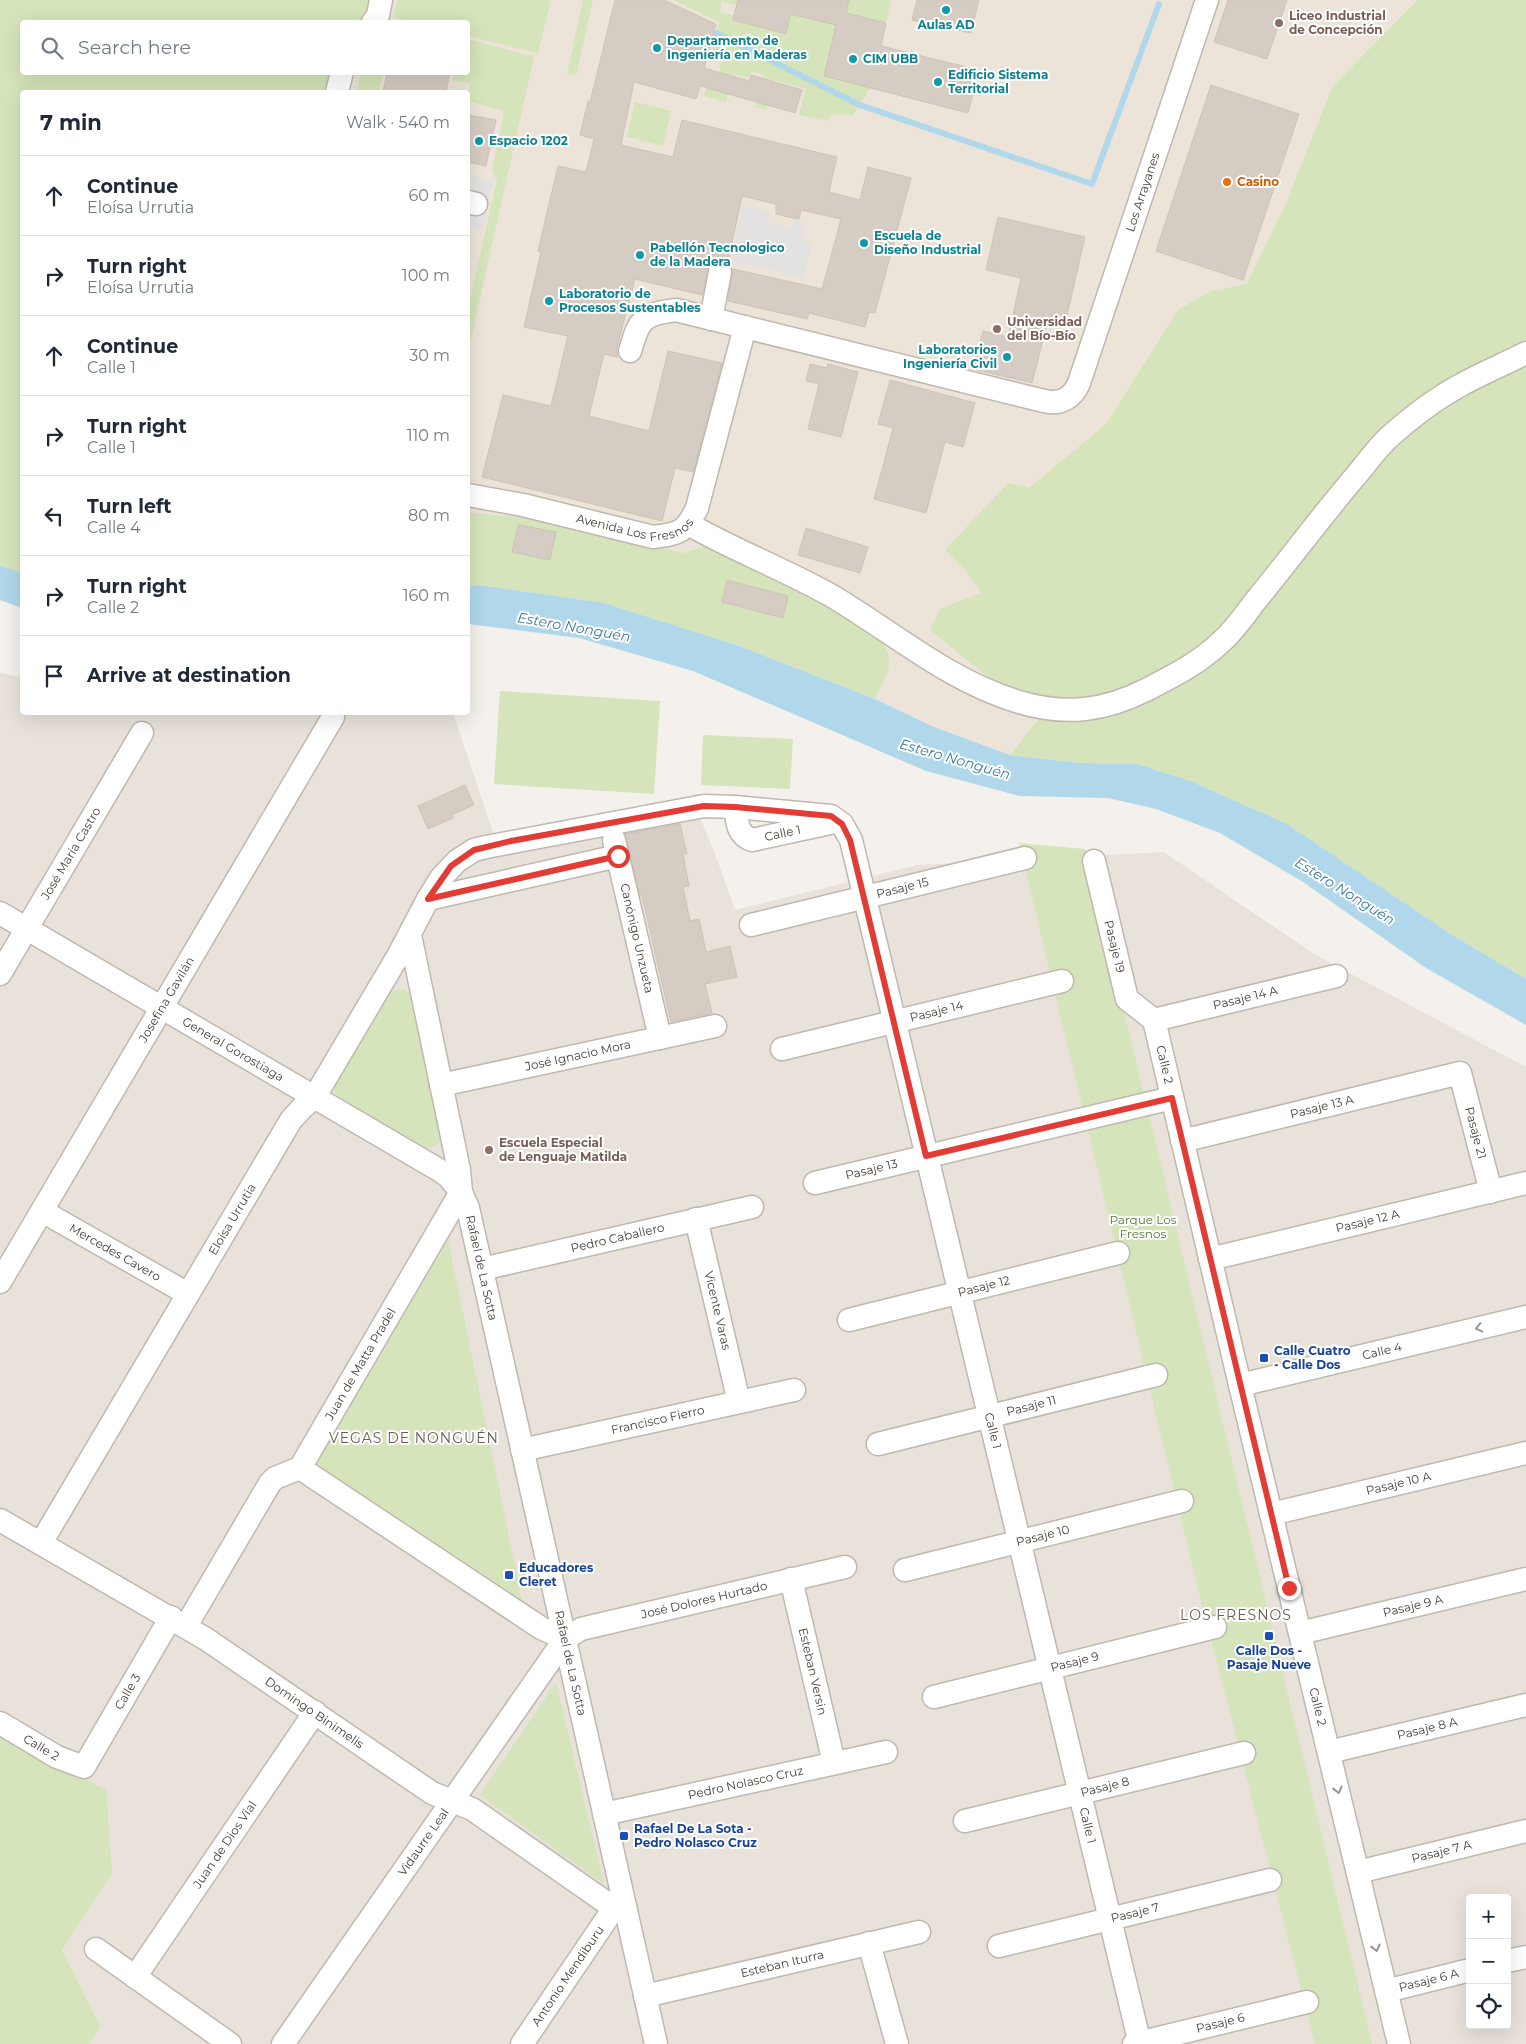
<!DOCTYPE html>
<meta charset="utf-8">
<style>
body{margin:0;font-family:Montserrat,sans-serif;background:#f6f6f7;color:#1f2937}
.controls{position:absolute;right:15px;bottom:15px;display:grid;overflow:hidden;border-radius:5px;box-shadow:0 5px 20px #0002}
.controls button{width:45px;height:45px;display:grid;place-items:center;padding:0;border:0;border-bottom:1px solid #e0e1e3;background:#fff;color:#1f2937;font:25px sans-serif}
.stop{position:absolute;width:15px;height:15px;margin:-11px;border:4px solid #e33c34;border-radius:50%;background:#fff}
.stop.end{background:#e33c34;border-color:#fff;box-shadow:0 1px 5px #0008}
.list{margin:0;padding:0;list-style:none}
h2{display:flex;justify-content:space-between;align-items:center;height:65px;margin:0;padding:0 20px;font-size:21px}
h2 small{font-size:16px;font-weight:400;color:#747a83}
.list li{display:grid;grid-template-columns:32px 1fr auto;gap:15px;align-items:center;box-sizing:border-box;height:80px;padding:0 20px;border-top:1px solid #e0e1e3}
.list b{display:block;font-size:19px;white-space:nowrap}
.list p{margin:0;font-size:16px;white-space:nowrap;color:#747a83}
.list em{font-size:16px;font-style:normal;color:#747a83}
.icon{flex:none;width:28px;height:28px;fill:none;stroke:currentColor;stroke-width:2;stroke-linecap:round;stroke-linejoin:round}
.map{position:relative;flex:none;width:1526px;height:2044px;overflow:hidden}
.search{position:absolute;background:#fff;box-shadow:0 5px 20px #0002;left:20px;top:20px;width:450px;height:55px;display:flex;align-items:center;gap:12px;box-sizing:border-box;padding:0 18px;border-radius:5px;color:#747a83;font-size:19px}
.panel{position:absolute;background:#fff;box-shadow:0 5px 20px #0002;left:20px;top:90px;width:450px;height:625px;border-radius:5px}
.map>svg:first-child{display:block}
.residential{fill:#e8e2db;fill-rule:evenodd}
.education{fill:#ece4d8;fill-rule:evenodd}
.green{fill:#d5e4ba}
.parking{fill:#e4e2e0}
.water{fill:#b0d8ea}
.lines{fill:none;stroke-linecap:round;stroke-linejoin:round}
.stream{stroke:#b0d8ea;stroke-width:6}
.building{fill:#d5ccc3;stroke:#cfc3b7}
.minor-casing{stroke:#bfb8af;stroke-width:25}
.minor{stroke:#fff;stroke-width:22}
.oneway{stroke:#9a9693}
.route{stroke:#e33c34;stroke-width:6}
.culture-dot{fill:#0f9aa8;stroke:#fff;stroke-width:2}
.education-dot{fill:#8d6e63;stroke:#fff;stroke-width:2}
.food-dot{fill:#e8710a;stroke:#fff;stroke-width:2}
.transit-dot{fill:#1a4fb4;stroke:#fff;stroke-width:2}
.labels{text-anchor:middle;stroke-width:4;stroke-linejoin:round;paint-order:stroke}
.education-label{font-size:12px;font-weight:bold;fill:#785e54;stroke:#fff;text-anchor:start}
.culture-label{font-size:12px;font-weight:bold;fill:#0d838f;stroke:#fff;text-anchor:start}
.food-label{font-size:12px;font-weight:bold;fill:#c56008;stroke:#fff;text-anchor:start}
.street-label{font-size:12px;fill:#48413a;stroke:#fff}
.park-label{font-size:12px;fill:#537533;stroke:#fff}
.transit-label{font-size:12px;font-weight:bold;fill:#164399;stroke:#fff;text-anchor:start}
.water-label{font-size:14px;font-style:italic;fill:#3a7b9a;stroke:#fff}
.neighbourhood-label{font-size:14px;letter-spacing:1px;fill:#6a5e53;stroke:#fff}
</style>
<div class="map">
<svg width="1526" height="2044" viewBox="0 0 1526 2044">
<rect width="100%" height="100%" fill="#f4f1ec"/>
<path class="residential" d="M0 673 22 677V712L453 713 493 832 509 848 699 815 717 859 735 910 917 865 1164 852 1314 954 1526 1067V2044H89L101 2027 62 1950 112 1874 0 1735ZM1470 1898H1507V2025H1470Z"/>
<path class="education" d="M0 0H1526V979L1452 935 1287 824 1190 781 1137 764 1010 755 934 727 875 699 739 646 604 603 485 586H468V92H22V573L0 566ZM22 22H468V72H22Z"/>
<g class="green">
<polygon points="0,0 371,0 365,22 22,22 22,72 334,73 329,92 22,92 22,573 0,566"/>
<polygon points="398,0 551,0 538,53 468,36 468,22 412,22 393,17"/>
<polygon points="583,0 593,0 576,76 567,74"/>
<polygon points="674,0 738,0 737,5 722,2 720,12 743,17 753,0 747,24 785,33 794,0 806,18 842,27 849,0 891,0 886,23 864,17 861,26 833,36 824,76 871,87 853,115 833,114 827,121 799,115 806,89 774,80 766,110 755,107 764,75 751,71 749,78 733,74 726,102 704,96 709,78 717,80 723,57 711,53 719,22"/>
<polygon points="1418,0 1526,0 1526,979 1452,935 1287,824 1190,781 1137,764 1079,763 1010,755 1046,710 996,684 930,630 940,609 981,593 967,572 945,550 1008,483 1029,488 1106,424 1179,309 1212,291 1247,284 1288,199 1332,87"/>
<polygon points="468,39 534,57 468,352 468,309 497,180 492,171 504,111 468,101 470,84 452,80 454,73 468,72"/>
<polygon points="363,73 383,73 379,92 357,92 360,76"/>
<polygon points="635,102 671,111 663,146 627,137"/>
<path d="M468 512 525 518 683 553 707 546 878 629C894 665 892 664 875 699L739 646 604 603 485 586H468Z"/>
<polygon points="500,691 660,701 654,794 494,784"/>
<polygon points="703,735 793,739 790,789 701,785"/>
<polygon points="1019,843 1085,849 1372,2044 1315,2044 1194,1573"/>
<polygon points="403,989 410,995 441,1141 428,1150 336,1096 333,1085 392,991"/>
<polygon points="448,1240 523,1605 316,1464"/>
<polygon points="556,1682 604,1884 480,1795"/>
<polygon points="0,1735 106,1790 112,1874 62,1950 101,2027 89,2044 0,2044"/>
</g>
<g class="parking">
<polygon points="468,175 494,182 482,230 468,226"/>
<polygon points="742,206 770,212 769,222 791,228 794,219 805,221 801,240 812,243 804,278 732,261"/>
</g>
<g class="water">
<polygon points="0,566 22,573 22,608 0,600"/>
<polygon points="468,586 485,586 604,603 739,646 875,699 934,727 1010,755 1079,763 1137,764 1190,781 1287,824 1452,935 1526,979 1526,1025 1426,968 1303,882 1220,833 1156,809 1108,798 1020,796 926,771 693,671 579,638 468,624"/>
</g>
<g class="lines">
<polyline class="stream" points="716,33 860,105 1092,184 1159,4"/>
</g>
<g class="building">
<polygon points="615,0 664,0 716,24 704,68 749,81 751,75 802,90 795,113 700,86 696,99 634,82 621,145 673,157 682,120 837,157 829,192 860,200 868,167 911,178 875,313 869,312 865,327 809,313 807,319 728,301 733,269 822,289 841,219 801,210 799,219 784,216 776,214 776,204 742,196 728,262 722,259 716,260 710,264 702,295 635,279 617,347 617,357 604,354 589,416 649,431 668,351 722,363 693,472 675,468 662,521 482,477 503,395 551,406 568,336 524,327 541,252 538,251 558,166 586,172 594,139 580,135 588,101 590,102"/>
<polygon points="738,0 849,0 846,13 886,23 881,46 979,70 968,113 824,76 836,25 790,14 786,34 733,20"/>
<polygon points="917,0 979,0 971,33 912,20"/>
<polygon points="1228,0 1287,0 1267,59 1214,42"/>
<polygon points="387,72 450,72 446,92 383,92"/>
<polygon points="1211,85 1299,114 1243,280 1156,251"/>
<polygon points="468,115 496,120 486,166 468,162"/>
<polygon points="998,217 1085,237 1066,320 1049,316 1032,383 973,369 983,331 1008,337 1021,278 986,270"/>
<polygon points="810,364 827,368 828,364 858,372 841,437 808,429 819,384 806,381"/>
<polygon points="890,380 975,403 963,447 945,442 926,513 874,499 893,428 878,424"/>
<polygon points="518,525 556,532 550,560 512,552"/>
<polygon points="806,528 868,547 860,573 798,555"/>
<polygon points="727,580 788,596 783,618 722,602"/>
<polygon points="465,785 474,805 451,815 453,818 428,829 418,806"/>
<polygon points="680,824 687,854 683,854 689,886 683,887 690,921 699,919 706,952 730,946 737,977 705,984 712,1013 671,1022 642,896 640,896 625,834"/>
</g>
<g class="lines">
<defs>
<g id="minor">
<polyline points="373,22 378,15 381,0"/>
<polyline points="337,92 342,72"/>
<polyline points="468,202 476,204"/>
<polyline points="711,319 720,272"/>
<path id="s1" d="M630 351C639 320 642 314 676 310L1044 401C1060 405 1073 398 1079 383L1207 0"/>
<path id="s2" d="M468 495 523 505 653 537C679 534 686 532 697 508L745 327"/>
<path d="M690 525C736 551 786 570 832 596 894 633 949 681 1019 702 1066 716 1105 711 1148 689 1175 675 1199 663 1221 642 1235 630 1246 613 1257 599 1290 559 1320 518 1354 478 1365 465 1375 451 1387 439 1409 419 1435 399 1461 385 1482 373 1505 364 1526 353"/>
<path id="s3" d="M735 807C737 821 737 835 752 840L835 822"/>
<path id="s4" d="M614 840 660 1038"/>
<path id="s5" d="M1094 861 1127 999 1154 1020"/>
<polyline points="428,899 618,856"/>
<path id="s6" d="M0 913 439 1170 448 1176 461 1192"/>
<path id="s7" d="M751 925 1025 858"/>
<path id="s8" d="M410 935 459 1170 461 1192 468 1208 656 2044"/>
<path id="s9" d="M0 974 142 733"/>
<path id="s10" d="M1154 1020 1240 1385 1399 2044"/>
<path id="s11" d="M1154 1020 1336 976"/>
<path id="s12" d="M782 1049 1062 981"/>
<path id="s13" d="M441 1085 715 1026"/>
<path id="s14" d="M1182 1141 1460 1073 1491 1192"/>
<path id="s15" d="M815 1183 1172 1098"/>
<path id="s16" d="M42 1211 188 1294"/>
<path id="s17" d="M696 1219 739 1402"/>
<path id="s18" d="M1210 1259 1526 1183"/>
<path id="s19" d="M482 1269 752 1207"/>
<path id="s20" d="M0 1282 333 717"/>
<path id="s21" d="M849 1320 1118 1253"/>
<path id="s22" d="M1240 1385 1526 1317"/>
<path id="s23" d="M878 1444 1156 1375"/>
<path id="s24" d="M522 1450 794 1390"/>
<polyline points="300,1468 541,1628 565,1639"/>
<path id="s25" d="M1271 1514 1526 1453"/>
<path id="s26" d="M0 1520 206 1639 432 1793 472 1809 614 1908 625 1907"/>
<path id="s27" d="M41 1543 291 1120 302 1108 314 1098 398 956 428 899 441 878 457 861 474 850 486 847 704 806 735 807 831 816 842 824 851 840 1140 2044"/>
<path id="s28" d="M905 1570 1182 1501"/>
<path id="s29" d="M791 1579 834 1763"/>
<path id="s30" d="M186 1626 270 1483 275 1478 300 1468 461 1192"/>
<path id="s31" d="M1300 1633 1526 1579"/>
<path id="s32" d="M934 1697 1215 1627"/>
<path id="s33" d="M0 1723 57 1757 84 1767 171 1617"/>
<path id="s34" d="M1329 1752 1526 1705"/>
<path id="s35" d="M604 1814 886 1752"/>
<path id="s36" d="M965 1821 1244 1753"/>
<path id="s37" d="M1358 1872 1526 1831"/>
<polyline points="869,1943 897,2044"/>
<path id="s38" d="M999 1946 1270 1880"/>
<polyline points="96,1949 230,2044"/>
<polyline points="1507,1961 1526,1957"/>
<path id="s39" d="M135 1977 315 1712"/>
<path id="s40" d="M1386 1991 1470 1970"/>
<path id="s41" d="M645 1996 919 1932"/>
<path id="s42" d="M283 2044 565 1639 581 1629 845 1567"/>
<path id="s43" d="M522 2044 614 1908"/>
<path id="s44" d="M1134 2044 1307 2002"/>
</g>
</defs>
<use href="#minor" class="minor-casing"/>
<use href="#minor" class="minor"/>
</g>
<defs><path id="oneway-chevron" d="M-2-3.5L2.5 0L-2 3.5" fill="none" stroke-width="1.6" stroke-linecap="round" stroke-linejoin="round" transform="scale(1.25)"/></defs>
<g class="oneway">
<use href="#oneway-chevron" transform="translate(1479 1328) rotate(167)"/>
<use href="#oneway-chevron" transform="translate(1338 1790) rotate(76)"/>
<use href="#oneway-chevron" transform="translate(1376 1948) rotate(76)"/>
</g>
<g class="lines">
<polyline class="route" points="618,856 428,899 451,866 474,850 511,841 704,806 735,807 831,816 842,824 850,840 926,1156 1172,1098 1289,1588"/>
</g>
<g class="culture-dot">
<circle cx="946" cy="10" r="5"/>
<circle cx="657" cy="48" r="5"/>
<circle cx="853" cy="59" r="5"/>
<circle cx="938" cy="82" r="5"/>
<circle cx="479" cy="141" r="5"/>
<circle cx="864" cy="243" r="5"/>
<circle cx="640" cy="255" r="5"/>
<circle cx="549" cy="301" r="5"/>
<circle cx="1007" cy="357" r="5"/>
</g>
<g class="education-dot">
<circle cx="1279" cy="23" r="5"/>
<circle cx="997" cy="329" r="5"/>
<circle cx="489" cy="1150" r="5"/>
</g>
<circle class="food-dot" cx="1227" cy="182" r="5"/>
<g class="transit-dot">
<rect x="1259" y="1353" width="10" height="10" rx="2.5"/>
<rect x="504" y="1570" width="10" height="10" rx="2.5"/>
<rect x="1264" y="1631" width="10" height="10" rx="2.5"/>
<rect x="619" y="1831" width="10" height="10" rx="2.5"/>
</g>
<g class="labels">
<g class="education-label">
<text x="1289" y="20">Liceo Industrial<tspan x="1289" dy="14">de Concepción</tspan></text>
<text x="1007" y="326">Universidad<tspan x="1007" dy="14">del Bío-Bío</tspan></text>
<text x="499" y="1147">Escuela Especial<tspan x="499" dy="14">de Lenguaje Matilda</tspan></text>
</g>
<g class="culture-label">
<text x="946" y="29" text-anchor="middle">Aulas AD</text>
<text x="667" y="45">Departamento de<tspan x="667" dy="14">Ingeniería en Maderas</tspan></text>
<text x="863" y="63">CIM UBB</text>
<text x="948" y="79">Edificio Sistema<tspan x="948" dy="14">Territorial</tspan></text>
<text x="489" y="145">Espacio 1202</text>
<text x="874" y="240">Escuela de<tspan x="874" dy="14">Diseño Industrial</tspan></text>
<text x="650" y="252">Pabellón Tecnologico<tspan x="650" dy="14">de la Madera</tspan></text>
<text x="559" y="298">Laboratorio de<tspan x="559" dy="14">Procesos Sustentables</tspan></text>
<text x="997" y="354" text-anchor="end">Laboratorios<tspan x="997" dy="14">Ingeniería Civil</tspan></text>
</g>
<g class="food-label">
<text x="1237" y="186">Casino</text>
</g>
<g class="street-label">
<text dy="4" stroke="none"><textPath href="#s1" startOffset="692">Los Arrayanes</textPath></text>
<text dy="4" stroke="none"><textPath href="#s2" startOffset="172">Avenida Los Fresnos</textPath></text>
<text dy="4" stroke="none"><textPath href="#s3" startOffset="71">Calle 1</textPath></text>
<text dy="4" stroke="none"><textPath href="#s9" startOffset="140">José María Castro</textPath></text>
<text dy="4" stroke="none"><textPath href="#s7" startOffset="156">Pasaje 15</textPath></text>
<text dy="4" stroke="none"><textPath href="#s4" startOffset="101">Canónigo Unzueta</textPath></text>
<text dy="4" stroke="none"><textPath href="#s5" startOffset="88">Pasaje 19</textPath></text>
<text dy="4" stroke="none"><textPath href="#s11" startOffset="94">Pasaje 14 A</textPath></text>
<text dy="4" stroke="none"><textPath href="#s20" startOffset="328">Josefina Gavilán</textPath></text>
<text dy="4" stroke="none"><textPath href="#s12" startOffset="159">Pasaje 14</textPath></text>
<text dy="4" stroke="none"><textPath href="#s6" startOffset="270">General Gorostiaga</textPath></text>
<text dy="4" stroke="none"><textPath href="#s13" startOffset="140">José Ignacio Mora</textPath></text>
<text dy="4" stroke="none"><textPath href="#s10" startOffset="46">Calle 2</textPath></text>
<text dy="4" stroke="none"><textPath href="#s14" startOffset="144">Pasaje 13 A</textPath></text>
<text dy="4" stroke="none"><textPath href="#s14" startOffset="348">Pasaje 21</textPath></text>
<text dy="4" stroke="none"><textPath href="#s15" startOffset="58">Pasaje 13</textPath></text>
<text dy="4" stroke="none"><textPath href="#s27" startOffset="376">Eloísa Urrutia</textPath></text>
<text dy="4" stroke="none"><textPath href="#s18" startOffset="162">Pasaje 12 A</textPath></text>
<text dy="4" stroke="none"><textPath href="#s19" startOffset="139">Pedro Caballero</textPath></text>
<text dy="4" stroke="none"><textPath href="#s16" startOffset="84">Mercedes Cavero</textPath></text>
<text dy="4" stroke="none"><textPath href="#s8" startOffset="341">Rafael de La Sotta</textPath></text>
<text dy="4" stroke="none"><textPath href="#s21" startOffset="139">Pasaje 12</textPath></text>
<text dy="4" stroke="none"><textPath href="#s17" startOffset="94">Vicente Varas</textPath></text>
<text dy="4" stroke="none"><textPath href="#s22" startOffset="146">Calle 4</textPath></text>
<text dy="4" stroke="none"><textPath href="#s30" startOffset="320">Juan de Matta Pradel</textPath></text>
<text dy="4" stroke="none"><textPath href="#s23" startOffset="158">Pasaje 11</textPath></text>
<text dy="4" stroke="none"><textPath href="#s24" startOffset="139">Francisco Fierro</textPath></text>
<text dy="4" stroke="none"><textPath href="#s27" startOffset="1822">Calle 1</textPath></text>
<text dy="4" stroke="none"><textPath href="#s25" startOffset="131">Pasaje 10 A</textPath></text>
<text dy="4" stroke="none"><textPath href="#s28" startOffset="142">Pasaje 10</textPath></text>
<text dy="4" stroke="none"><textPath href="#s42" startOffset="639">José Dolores Hurtado</textPath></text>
<text dy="4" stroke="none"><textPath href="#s31" startOffset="116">Pasaje 9 A</textPath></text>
<text dy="4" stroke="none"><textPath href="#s32" startOffset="145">Pasaje 9</textPath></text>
<text dy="4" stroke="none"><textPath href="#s8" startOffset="746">Rafael de La Sotta</textPath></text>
<text dy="4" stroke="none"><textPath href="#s29" startOffset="95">Esteban Versin</textPath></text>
<text dy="4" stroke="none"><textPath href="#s33" startOffset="182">Calle 3</textPath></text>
<text dy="4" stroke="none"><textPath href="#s10" startOffset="706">Calle 2</textPath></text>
<text dy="4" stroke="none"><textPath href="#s26" startOffset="369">Domingo Binimelis</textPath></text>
<text dy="4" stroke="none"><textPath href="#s34" startOffset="101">Pasaje 8 A</textPath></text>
<text dy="4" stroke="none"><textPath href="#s33" startOffset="48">Calle 2</textPath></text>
<text dy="4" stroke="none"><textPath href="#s35" startOffset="145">Pedro Nolasco Cruz</textPath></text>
<text dy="4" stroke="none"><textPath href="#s36" startOffset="144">Pasaje 8</textPath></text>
<text dy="4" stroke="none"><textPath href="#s27" startOffset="2228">Calle 1</textPath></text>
<text dy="4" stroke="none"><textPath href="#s42" startOffset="246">Vidaurre Leal</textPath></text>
<text dy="4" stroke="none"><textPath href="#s39" startOffset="160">Juan de Dios Vial</textPath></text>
<text dy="4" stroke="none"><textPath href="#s37" startOffset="86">Pasaje 7 A</textPath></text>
<text dy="4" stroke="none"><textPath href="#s38" startOffset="140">Pasaje 7</textPath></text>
<text dy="4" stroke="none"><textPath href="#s41" startOffset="141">Esteban Iturra</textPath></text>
<text dy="4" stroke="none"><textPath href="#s43" startOffset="82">Antonio Mendiburu</textPath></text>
<text dy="4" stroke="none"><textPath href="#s40" startOffset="44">Pasaje 6 A</textPath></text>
<text dy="4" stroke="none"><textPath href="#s44" startOffset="89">Pasaje 6</textPath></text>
</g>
<g class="park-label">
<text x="1143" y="1224">Parque Los<tspan x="1143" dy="14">Fresnos</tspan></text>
</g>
<g class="transit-label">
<text x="1274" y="1355">Calle Cuatro<tspan x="1274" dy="14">- Calle Dos</tspan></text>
<text x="519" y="1572">Educadores<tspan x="519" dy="14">Cleret</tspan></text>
<text x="1269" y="1655" text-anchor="middle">Calle Dos -<tspan x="1269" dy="14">Pasaje Nueve</tspan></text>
<text x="634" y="1833">Rafael De La Sota -<tspan x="634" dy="14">Pedro Nolasco Cruz</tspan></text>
</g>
<g class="water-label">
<text transform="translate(574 627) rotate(10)" y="5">Estero Nonguén</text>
<text transform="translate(955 759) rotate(16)" y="5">Estero Nonguén</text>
<text transform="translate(1345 891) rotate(32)" y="5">Estero Nonguén</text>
</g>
<g class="neighbourhood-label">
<text x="414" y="1443">VEGAS DE NONGUÉN</text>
<text x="1236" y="1620">LOS FRESNOS</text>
</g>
</g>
</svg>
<div class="controls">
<button>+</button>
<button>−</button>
<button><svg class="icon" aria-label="locate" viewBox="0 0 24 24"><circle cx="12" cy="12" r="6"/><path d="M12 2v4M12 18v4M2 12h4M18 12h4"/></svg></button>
</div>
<div class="stop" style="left:618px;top:856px"></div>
<div class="stop end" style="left:1289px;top:1588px"></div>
<div class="search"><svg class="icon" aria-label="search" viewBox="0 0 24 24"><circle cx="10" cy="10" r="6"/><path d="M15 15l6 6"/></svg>Search here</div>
<section class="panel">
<h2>7 min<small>Walk · 540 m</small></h2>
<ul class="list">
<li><svg class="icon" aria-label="ahead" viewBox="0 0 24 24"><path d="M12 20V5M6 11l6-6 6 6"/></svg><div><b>Continue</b><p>Eloísa Urrutia</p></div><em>60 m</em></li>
<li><svg class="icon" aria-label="right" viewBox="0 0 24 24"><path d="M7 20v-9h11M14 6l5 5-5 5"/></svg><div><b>Turn right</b><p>Eloísa Urrutia</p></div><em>100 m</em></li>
<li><svg class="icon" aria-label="ahead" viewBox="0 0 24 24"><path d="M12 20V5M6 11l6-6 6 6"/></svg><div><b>Continue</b><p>Calle 1</p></div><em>30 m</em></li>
<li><svg class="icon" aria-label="right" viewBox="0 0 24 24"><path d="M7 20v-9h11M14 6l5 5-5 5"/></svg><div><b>Turn right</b><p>Calle 1</p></div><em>110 m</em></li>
<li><svg class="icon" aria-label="left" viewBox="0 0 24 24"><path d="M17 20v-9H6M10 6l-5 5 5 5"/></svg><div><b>Turn left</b><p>Calle 4</p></div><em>80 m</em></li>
<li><svg class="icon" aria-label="right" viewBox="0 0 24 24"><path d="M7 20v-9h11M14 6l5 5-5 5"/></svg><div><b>Turn right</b><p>Calle 2</p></div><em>160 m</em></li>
<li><svg class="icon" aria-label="arrive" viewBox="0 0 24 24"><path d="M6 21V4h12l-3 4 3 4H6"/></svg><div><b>Arrive at destination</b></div></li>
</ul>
</section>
</div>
